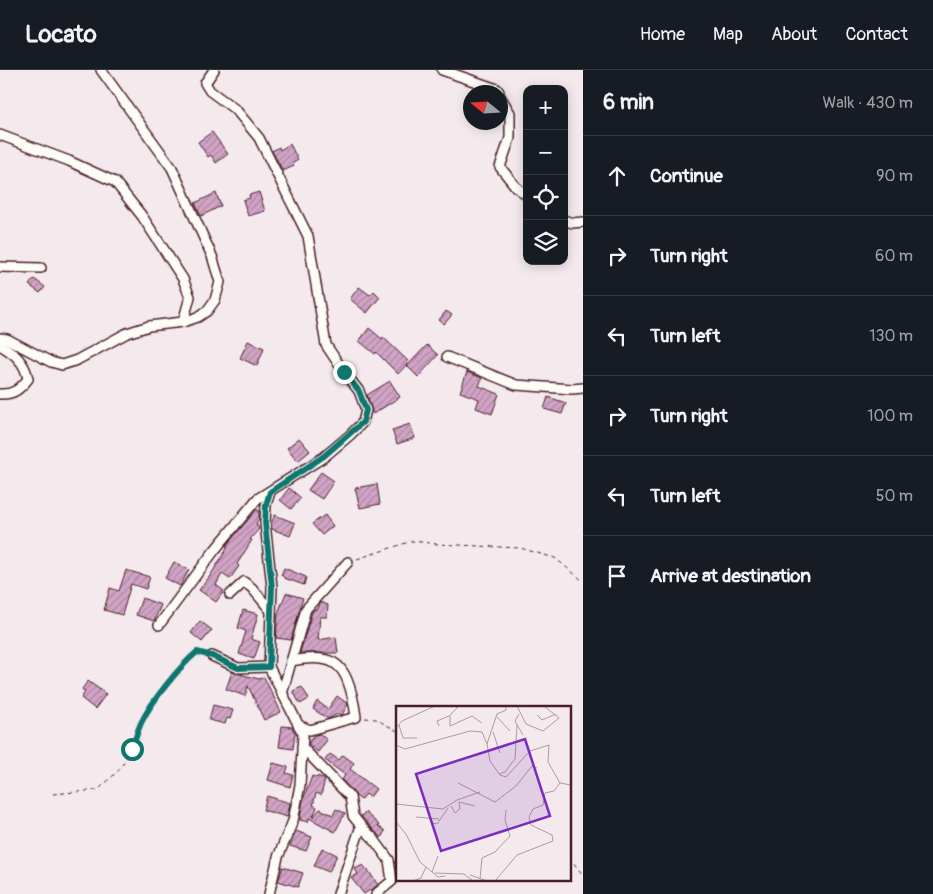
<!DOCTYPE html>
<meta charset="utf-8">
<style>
body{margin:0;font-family:Pangolin,sans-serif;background:#20242c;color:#f1f3f6}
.controls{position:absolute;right:15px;top:15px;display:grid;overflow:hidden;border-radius:10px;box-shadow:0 2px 12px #0003}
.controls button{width:45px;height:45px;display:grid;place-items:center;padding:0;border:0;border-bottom:1px solid #363941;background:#171b24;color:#f1f3f6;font:25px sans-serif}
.compass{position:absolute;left:463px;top:15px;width:45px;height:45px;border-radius:50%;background:#171b24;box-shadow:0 2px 12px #0003;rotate:288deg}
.stop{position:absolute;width:15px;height:15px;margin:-11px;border:4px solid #0f766e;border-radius:50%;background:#fff}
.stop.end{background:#0f766e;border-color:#fff;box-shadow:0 1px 5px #0008}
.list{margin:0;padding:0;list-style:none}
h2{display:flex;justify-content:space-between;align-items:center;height:65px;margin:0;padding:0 20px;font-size:21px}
h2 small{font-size:16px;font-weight:400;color:#9ea1a6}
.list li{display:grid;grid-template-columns:32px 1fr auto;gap:15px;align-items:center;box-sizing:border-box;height:80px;padding:0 20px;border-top:1px solid #363941}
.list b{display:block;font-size:19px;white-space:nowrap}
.list em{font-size:16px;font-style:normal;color:#9ea1a6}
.icon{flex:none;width:28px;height:28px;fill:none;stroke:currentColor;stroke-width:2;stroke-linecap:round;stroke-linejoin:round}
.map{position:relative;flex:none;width:583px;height:824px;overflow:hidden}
header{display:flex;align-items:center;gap:30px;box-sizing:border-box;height:70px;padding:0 25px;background:#171b24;border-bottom:1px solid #363941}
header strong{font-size:24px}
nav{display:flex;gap:28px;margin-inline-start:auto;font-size:18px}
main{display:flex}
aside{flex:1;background:#171b24}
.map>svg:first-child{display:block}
.building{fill:url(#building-hatch);stroke:#4a1f2b}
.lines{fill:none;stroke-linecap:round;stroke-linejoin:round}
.minor-casing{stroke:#4a1f2b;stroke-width:12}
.path{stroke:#4a1f2b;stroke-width:1;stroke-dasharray:4 4;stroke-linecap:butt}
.minor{stroke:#fdfcf7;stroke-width:9}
.route{stroke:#0f766e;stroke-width:6}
.inset-road{fill:none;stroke:#b0999f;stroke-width:1}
.view{fill:#7b2cbf;fill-opacity:0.15;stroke:#7b2cbf;stroke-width:2.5}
.inset-edge{fill:none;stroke:#4a1f2b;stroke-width:2.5}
</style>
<header>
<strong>Locato</strong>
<nav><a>Home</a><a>Map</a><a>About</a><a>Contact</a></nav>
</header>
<main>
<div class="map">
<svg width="583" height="824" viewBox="0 0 583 824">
<defs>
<pattern id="building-hatch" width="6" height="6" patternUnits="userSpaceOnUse" patternTransform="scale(1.25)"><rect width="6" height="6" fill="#d1a4c6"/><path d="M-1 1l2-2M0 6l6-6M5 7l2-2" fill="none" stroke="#ac85a1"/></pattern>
</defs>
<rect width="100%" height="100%" fill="#f4eaed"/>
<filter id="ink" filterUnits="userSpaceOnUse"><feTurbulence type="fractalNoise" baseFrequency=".02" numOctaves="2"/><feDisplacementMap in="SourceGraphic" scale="10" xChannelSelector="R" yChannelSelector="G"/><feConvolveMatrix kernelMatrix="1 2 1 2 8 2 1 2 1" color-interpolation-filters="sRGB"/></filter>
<g filter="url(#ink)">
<g class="building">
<polygon points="212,62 228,84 216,93 211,85 208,87 198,72"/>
<polygon points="290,74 298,90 293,93 294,96 283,101 272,81 279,77 280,80"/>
<polygon points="259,122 265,141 248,146 243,130 250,128 249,125"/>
<polygon points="216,123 221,136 201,146 195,133"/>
<polygon points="34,209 45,217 40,223 29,215"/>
<polygon points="359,217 370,225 374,221 380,227 367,243 350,229"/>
<polygon points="446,241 452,245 444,254 439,250"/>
<polygon points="369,258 382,269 383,267 409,292 398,304 376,282 375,284 359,271"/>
<polygon points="248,271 264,278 257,296 240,288"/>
<polygon points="427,275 438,285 418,307 407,296"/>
<polygon points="467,302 482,308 479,316 499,324 492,344 476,338 479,329 460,322"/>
<polygon points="390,311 400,327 373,344 367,325"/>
<polygon points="548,327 566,333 562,344 544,339"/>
<polygon points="410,354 415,368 397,374 392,360"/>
<polygon points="299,368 310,381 298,391 287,378"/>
<polygon points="321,402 334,411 322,429 308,420"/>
<polygon points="377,414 380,434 360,438 355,418"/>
<polygon points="289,418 301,428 291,439 280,430"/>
<polygon points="257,439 259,441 259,449 256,453 259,459 250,469 252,470 237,494 239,496 230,509 222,504 216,515 224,521 216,532 199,520 210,506 228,477 226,476"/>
<polygon points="275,445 295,453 290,466 272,459 271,454"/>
<polygon points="325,445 333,456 322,465 312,454"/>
<polygon points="174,492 189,500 180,516 165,508"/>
<polygon points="284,498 306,507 304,515 284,508 284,507 281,505"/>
<polygon points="126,500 150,507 146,519 131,514 122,545 104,540 110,518 119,521"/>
<polygon points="286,523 303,528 291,570 276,568 278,543"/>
<polygon points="142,528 161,535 154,551 136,545"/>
<polygon points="320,532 328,535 327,547 320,547 318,570 336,567 338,583 300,583 312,542 315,539 318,539"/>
<polygon points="243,540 258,544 251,569 260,572 254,589 239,584 246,561 238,558"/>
<polygon points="200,551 212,560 202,572 191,563"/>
<polygon points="232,602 259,609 264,607 281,642 264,650 248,616 245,626 226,619"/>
<polygon points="88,611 106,624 95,639 81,628 85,622 82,619"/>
<polygon points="302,617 309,629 300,634 293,621"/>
<polygon points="337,626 348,634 342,645 337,644 328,649 313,639 317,631 328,639"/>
<polygon points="213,635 233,640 230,649 227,648 225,654 209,650"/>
<polygon points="282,656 292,657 295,663 293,679 279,677"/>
<polygon points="320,664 327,670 318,682 309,675 309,672 314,665"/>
<polygon points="330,684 339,690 343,685 354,693 350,699 376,719 370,727 366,724 361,730 356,726 342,710 345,705 325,690"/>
<polygon points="273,693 288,697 286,703 293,705 290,717 268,710"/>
<polygon points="312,706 317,708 318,706 325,710 321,725 316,723 313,735 317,737 313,747 320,739 333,745 336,739 345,743 335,762 309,748 308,752 300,750 303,730"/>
<polygon points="267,726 290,733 287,747 263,740"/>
<polygon points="365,742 379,755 378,756 385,761 381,768 361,746"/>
<polygon points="296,761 312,767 306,781 290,776"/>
<polygon points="322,778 337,785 329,802 314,796"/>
<polygon points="363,795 367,800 368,800 378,815 364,824 351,808 358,804 355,799"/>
<polygon points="283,797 303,803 298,817 278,811"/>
</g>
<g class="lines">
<defs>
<g id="minor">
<polyline points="442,0 497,19 499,22"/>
<polyline points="500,26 510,43 510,68 500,97 516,117 527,125"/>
<polyline points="0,65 69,91 115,112 142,146 183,209 190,227 183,252"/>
<polyline points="564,150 572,153 583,152"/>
<polyline points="0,197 41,198"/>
<polyline points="0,268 7,269 51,292 62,295 77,290 127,263 149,256 183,252 198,247 207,241 215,230 220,212 212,186 172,98 101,0"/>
<path d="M0 275C14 283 25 292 28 309 20 319 13 325 0 324"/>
<polyline points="447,287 516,315 572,319 583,318"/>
<polyline points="230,525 244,512 252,518 271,541"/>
<polyline points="159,555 214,481 257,429 324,387 350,365 363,352 366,340 359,321 344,302 326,275 308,166 259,68 236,40 210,21 205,13 214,0"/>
<polyline points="212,586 238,598 269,597"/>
<path d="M291 591C304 589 322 586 334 593 349 601 354 632 356 647L310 660 298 655"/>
<polyline points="282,624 306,539 348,492"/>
<polyline points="302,677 350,727 353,746 361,756 373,768 389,790 392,811 376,824"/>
<polyline points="269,824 278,787 293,751 300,715 303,664 269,597 272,517 265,453 266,435 270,422"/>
<polyline points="338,824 361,756"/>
</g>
</defs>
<use href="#minor" class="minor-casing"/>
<g class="path">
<polyline points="357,489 412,471 438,474 520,478 555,488 583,511"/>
<polyline points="365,648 376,649 397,661"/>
<polyline points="53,724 98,720 119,700 132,679 142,652 150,638 188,590 197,582 204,584"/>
<polyline points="569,787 583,805"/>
</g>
<use href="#minor" class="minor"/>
</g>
</g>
<g class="lines" filter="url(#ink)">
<path class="route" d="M132 679C135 671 137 662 141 653 151 632 179 597 197 582L212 586 238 598 269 597 272 517 265 453 266 435 270 422 324 386 363 352 366 340 359 321 344 302"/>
</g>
<g transform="translate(396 636)">
<rect width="175" height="175" fill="#f4eaed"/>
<path class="inset-road" d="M63 0 54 9V20L76 10 86 17M110 0V4L101 8 91 38 94 55 104 69 110 71 134 45 153 39 152 56 164 77M121 0 130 18 147 25 163 12 148 0M123 8 119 15 127 29M141 9 146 14 160 8M101 11 114 25M3 19 7 32H21M43 20 41 15 53 10M0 22 6 15 39 0M97 26 104 47M0 39 9 43 74 25 86 26 91 38M103 68 109 66 119 53 121 19M62 77 99 96 120 80 136 60 141 62M63 96 79 100M0 98 47 103 61 94 84 86M55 100 59 107 64 103 63 96M20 111 43 113M0 116 10 128 24 156 42 171 49 170M36 117 41 118 52 102M36 166 42 150M39 167 68 168 77 175M74 169 91 175M84 173 86 152 99 146 114 130 109 114 110 104M17 175 25 172 30 161M99 175 121 149 157 135 156 129 135 119 133 111 137 103 147 99 149 87 158 85 164 77 175 79"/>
<path class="view" d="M129 33 154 110 45 145 20 68Z"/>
<rect width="175" height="175" class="inset-edge"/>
</g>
</svg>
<div class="controls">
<button>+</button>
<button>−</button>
<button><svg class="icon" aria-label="locate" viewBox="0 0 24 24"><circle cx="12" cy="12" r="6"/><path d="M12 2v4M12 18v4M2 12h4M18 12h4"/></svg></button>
<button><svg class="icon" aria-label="layers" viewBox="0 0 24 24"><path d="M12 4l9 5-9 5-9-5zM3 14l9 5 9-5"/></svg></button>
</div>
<svg class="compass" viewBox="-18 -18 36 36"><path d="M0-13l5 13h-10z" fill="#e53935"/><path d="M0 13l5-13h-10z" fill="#9ea1a6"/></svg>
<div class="stop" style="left:132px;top:679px"></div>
<div class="stop end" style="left:344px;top:302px"></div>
</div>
<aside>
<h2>6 min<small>Walk · 430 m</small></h2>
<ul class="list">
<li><svg class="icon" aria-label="ahead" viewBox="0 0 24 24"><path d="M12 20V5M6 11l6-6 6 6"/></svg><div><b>Continue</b></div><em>90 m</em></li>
<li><svg class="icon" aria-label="right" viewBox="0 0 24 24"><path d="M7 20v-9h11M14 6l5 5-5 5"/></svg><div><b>Turn right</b></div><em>60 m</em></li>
<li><svg class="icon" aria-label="left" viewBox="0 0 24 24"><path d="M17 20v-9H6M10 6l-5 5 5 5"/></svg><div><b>Turn left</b></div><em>130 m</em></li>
<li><svg class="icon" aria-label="right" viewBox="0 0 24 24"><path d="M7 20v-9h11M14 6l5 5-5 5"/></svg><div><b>Turn right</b></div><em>100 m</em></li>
<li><svg class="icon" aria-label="left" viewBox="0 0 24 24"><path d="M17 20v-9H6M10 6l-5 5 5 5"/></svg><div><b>Turn left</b></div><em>50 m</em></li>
<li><svg class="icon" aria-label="arrive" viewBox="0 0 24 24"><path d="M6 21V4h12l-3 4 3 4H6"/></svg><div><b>Arrive at destination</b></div></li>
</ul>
</aside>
</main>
